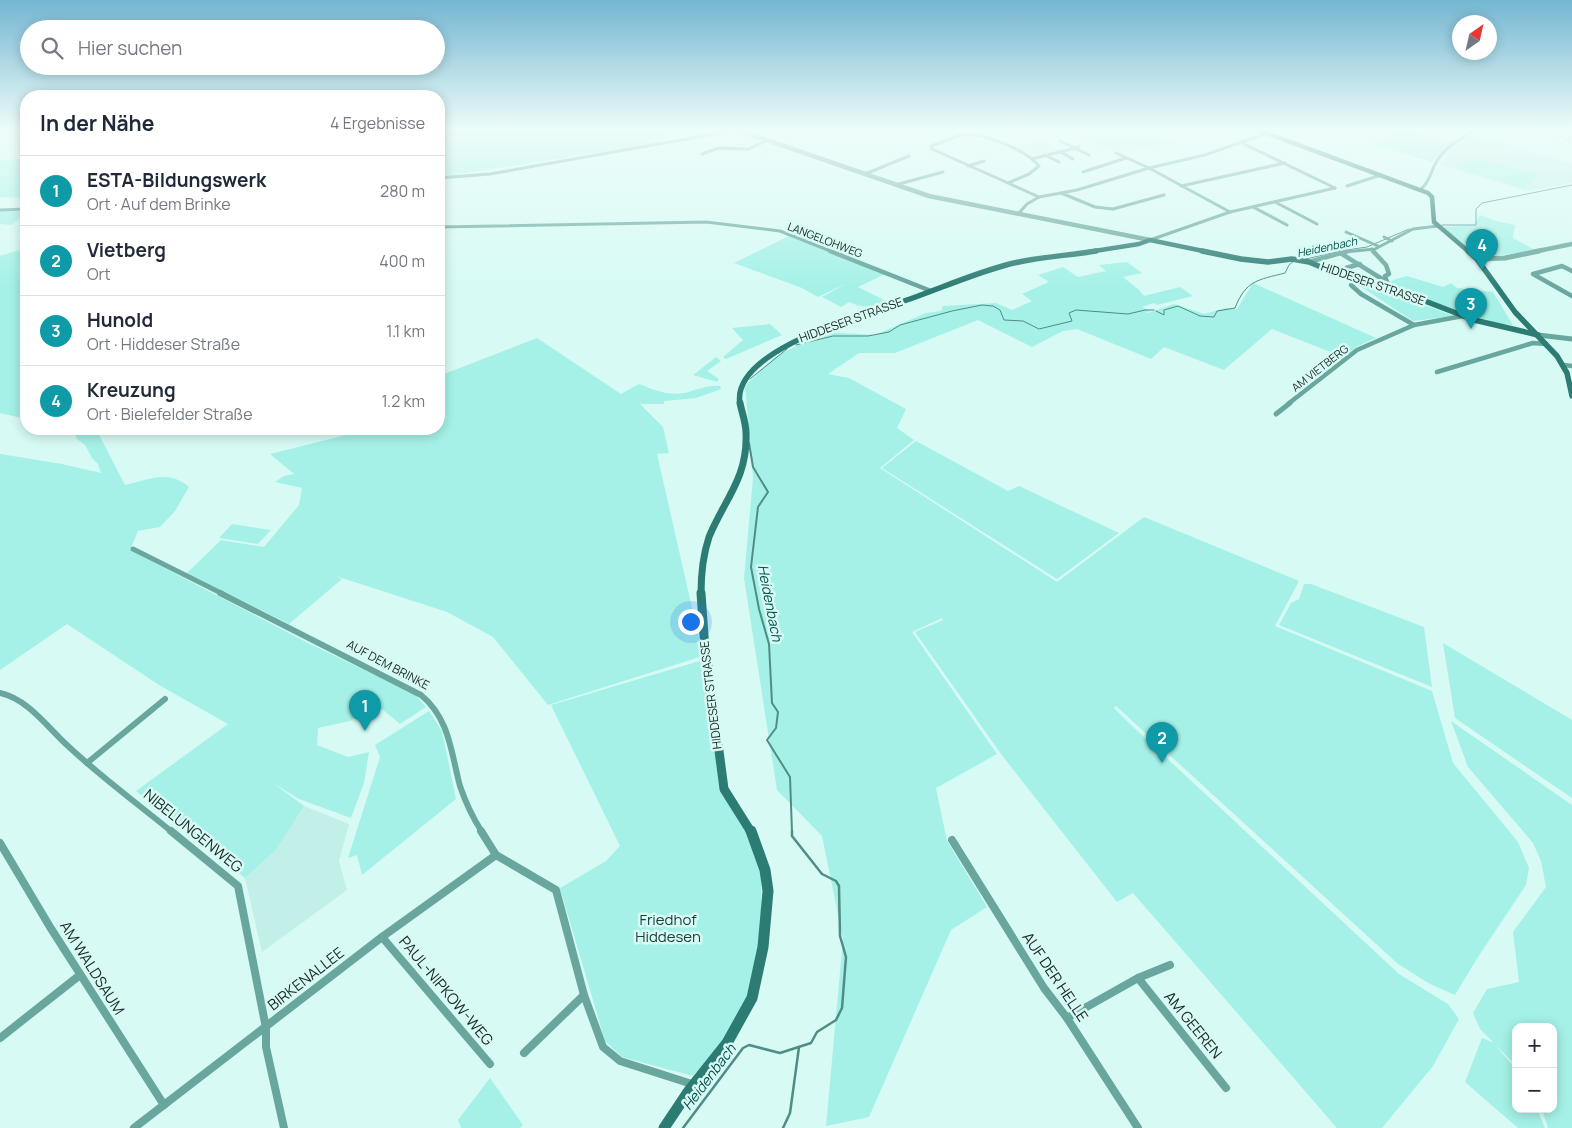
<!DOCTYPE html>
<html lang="de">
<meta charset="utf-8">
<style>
body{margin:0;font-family:Manrope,sans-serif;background:#f2f2f3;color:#1f2937}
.controls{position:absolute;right:15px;bottom:15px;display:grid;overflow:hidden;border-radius:10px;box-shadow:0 2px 12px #0003}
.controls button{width:45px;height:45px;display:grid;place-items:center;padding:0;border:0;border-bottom:1px solid #e0e1e3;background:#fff;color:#1f2937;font:25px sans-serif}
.compass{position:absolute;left:1452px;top:15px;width:45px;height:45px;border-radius:50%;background:#fff;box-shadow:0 2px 12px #0003;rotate:34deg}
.you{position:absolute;left:690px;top:621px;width:18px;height:18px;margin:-12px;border:4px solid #fff;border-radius:50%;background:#1a73e8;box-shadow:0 0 0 8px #1a73e833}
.badge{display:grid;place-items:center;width:32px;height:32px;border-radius:50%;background:#a53d21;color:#fff;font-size:16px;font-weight:700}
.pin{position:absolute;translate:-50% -41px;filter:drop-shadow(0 1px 2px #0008)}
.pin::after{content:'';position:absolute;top:26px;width:18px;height:15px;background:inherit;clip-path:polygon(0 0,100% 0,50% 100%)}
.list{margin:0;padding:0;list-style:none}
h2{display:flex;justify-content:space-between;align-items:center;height:65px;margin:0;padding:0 20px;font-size:21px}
h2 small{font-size:16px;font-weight:400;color:#747a83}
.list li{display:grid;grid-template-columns:32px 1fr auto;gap:15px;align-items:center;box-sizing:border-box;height:70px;padding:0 20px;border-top:1px solid #e0e1e3}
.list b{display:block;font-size:19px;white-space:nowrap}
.list p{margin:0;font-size:16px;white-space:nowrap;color:#747a83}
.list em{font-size:16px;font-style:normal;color:#747a83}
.icon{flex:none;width:28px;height:28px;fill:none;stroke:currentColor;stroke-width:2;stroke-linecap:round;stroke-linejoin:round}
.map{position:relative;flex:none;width:1572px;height:1128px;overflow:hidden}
.search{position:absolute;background:#fff;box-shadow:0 2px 12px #0003;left:20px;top:20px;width:425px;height:55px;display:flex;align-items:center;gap:12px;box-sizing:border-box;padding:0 18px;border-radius:28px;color:#747a83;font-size:19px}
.panel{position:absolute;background:#fff;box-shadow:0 2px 12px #0003;left:20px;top:90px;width:425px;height:345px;border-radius:20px}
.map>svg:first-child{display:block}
.built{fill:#c3efe9}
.green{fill:#a5f1e7}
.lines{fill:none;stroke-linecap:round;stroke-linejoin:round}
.stream-far2{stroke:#4f8d86;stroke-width:1}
.stream-far1{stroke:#4f8d86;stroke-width:2}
.stream{stroke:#4f8d86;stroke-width:2.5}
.minor-far4{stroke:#69a69e;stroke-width:3}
.minor-far3{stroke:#69a69e;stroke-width:4.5}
.minor-far2{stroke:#69a69e;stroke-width:5}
.minor-far1{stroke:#69a69e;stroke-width:6}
.minor{stroke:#69a69e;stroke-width:8}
.tertiary-far1{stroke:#69a69e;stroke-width:4.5}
.tertiary{stroke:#69a69e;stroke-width:5}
.secondary-far4{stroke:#2d7c74;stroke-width:4.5}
.secondary-far3{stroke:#2d7c74;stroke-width:5.5}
.secondary-far2{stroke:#2d7c74;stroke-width:7}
.secondary-far1{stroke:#2d7c74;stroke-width:9}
.secondary{stroke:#2d7c74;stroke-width:11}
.rail{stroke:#79918d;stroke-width:1;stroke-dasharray:5.5 3;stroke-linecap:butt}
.labels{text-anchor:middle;stroke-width:5;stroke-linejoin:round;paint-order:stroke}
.far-street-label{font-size:11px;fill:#1a2725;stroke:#d7faf5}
.far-water-label{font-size:11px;font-style:italic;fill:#004e48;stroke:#d7faf5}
.street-label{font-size:12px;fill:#1a2725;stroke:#d7faf5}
.water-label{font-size:14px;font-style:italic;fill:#004e48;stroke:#d7faf5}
.near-street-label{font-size:15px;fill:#1a2725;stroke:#d7faf5}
.near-park-label{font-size:15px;fill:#19413c;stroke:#d7faf5}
</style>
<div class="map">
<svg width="1572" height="1128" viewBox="0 0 1572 1128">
<rect width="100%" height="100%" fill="#d7faf5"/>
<g class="built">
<polygon points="1089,130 1141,130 1174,143 1116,152 1072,134"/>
<polygon points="1472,134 1572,164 1572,183 1526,191 1439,165 1458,144"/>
<polygon points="1042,141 1061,151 1037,157 1031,156 1016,148"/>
<polygon points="304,806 349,824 339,861 347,890 262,952 245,878 276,850"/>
</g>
<g class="green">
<polygon points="439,130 667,130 662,143 439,177"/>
<polygon points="1398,130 1408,130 1452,143 1440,152 1432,162 1373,144"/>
<polygon points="1474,157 1540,176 1524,188 1457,168"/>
<polygon points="26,159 26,198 0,197 0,160"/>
<polygon points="0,211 26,211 26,213 11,225 0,224"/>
<path d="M1480 215 1493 220 1515 225 1513 238 1535 250C1485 259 1480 259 1441 227L1474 225Z"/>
<path d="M789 236 885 274 858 287 888 302C872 307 864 309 849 302L841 307 822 297 847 283 818 297 802 288 734 263Z"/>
<polygon points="26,248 26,419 0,413 0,256"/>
<polygon points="1127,262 1142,273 1123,277 1139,290 1144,296 1180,287 1193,296 1157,305 1154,303 1142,307 1151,311 1146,312 1148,313 1174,304 1204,314 1226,308 1237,309 1253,283 1376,338 1358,346 1343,357 1272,329 1224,370 1164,347 1151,359 1077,329 1063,331 1032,347 978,320 895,353 859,353 828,374 849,378 906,409 897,428 914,440 880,468 1057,582 1144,517 1299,581 1275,626 1432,691 1453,763 1518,842 1529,868 1526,885 1478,957 1455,995 1430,984 1398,964 1116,706 1114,708 1130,724 1399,974 1448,1004 1459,1019 1433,1066 1382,1128 1337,1128 1133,893 1117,902 1001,754 915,632 943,620 942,618 912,632 997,754 936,788 947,841 987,907 951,930 869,1117 826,1126 843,939 822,836 777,790 744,578 753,478 745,386 775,357 824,332 875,335 926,313 941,311 943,306 996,303 1012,310 1032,301 1022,294 1049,282 1038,275 1063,267 1078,277 1106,271 1099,265"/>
<polygon points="1407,276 1443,287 1451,283 1457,288 1493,292 1513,325 1502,324 1459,312 1386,285 1393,280"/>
<polygon points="1357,284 1398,295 1454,316 1413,321"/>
<polygon points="770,324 782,335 726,359 723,357 743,340 732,328"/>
<path d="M537 338 621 394 639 384C654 390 668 396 685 393 697 390 707 385 720 386L721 389 696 398 664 401V404H640L663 427 669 453 657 454 703 656 548 705 493 637 447 612 336 576 342 579 289 624 187 573 221 540 264 547 299 505 302 488 275 482 284 476 294 474 270 454 370 429H439V376Z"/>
<polygon points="716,357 721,361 707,371 719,379 717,382 693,375"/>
<path d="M75 429H96L125 485C149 480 168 469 189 487L175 511 160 527 138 531 130 550 306 642 415 694 426 707 400 724 375 703 350 721 318 728 317 745 348 757 369 752 364 783 351 818 299 799 273 783 304 806 276 850 245 878 136 791 228 724 159 685 67 624 0 670V454L62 464 101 473 98 464 92 458 85 445 77 439 74 432Z"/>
<polygon points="916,441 1008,491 1019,486 1119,533 1057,579 882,468"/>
<polygon points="232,524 271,530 258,544 219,538"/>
<polygon points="1304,584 1311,584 1424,627 1432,687 1279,625 1291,603 1299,599"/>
<polygon points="1443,643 1572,720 1572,798 1455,718"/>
<polygon points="703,660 722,790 751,839 761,872 761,924 756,975 737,1019 714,1053 693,1076 622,1057 605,1041 560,888 606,861 620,846 551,705"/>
<polygon points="429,711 442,731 456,799 362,875 357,855 348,858 380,757 375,745"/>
<polygon points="1451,721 1572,805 1572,1128 1548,1128 1542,1109 1553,1109 1553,1027 1516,1027 1516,1065 1495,1045 1516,1069 1516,1109 1537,1109 1545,1128 1518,1128 1465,1082 1482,1038 1494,1043 1480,1029 1473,1013 1487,989 1519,982 1513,932 1546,887 1541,861 1533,843 1468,767"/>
<polygon points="490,1078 523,1125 520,1128 461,1128 458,1120"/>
</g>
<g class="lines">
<g class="stream-far2">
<polyline points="1442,225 1476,225 1476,209 1482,203 1572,185"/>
<polyline points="1340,251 1367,247 1409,229"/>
<polyline points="1306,259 1336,252"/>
<path d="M1156 311 1164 315V310L1178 306 1200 316 1214 317 1217 311 1235 308C1246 280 1258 280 1285 273L1289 265 1294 261"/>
<polyline points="796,345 833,336 868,336 889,332 900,325 952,311 982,305 993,306 1000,310 1004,320 1023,321 1039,329 1072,321 1069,313 1076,310 1128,314 1145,310 1154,310"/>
<polyline points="750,379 787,349"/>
</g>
<polyline class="stream-far1" points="749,443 753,467 768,492 758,507 751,567 759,609 769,644 772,703 778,712 776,728 767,740 790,777 792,832"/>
<g class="stream">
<polyline points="683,1128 743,1048 749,1045 780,1053 811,1043 817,1032 836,1020 842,1008 846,957 840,936 839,886 836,881 822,874 792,836 792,831"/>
<polyline points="783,1128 790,1113 799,1047"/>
</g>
<g class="minor-far4">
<path d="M964 134C985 134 1025 149 1039 166L1029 174 1008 183 932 149 931 146Z"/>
<polyline points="1060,141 1089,155"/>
<polyline points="1240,142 1335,188"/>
<polyline points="1059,151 1073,159"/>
<polyline points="1116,153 1149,168 1230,212"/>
<polyline points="702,154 719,148 748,149 768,140"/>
<polyline points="1045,155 1059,162"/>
<polyline points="1032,159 1079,147"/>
<polyline points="968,166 984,161"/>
<polyline points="1083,172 1126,158"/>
<polyline points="865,174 909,156"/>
<polyline points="439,178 490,174 737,130"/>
<polyline points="1008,183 1039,197"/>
<polyline points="895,185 943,172"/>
<polyline points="1181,186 1285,163"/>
<polyline points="1347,186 1381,175"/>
<path d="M1421 189C1430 182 1431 170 1437 161 1445 147 1461 138 1475 130"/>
<polyline points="1061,193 1095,207 1113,209 1164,195"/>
<polyline points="1275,202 1317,224"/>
<polyline points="1253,207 1287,225"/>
<polyline points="0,210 26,209"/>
<polyline points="1018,214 1027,204 1039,197 1077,190 1149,168 1205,155 1267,133"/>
<polyline points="439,227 706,222 780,231 833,252"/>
<polyline points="1346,232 1378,246"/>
<polyline points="1384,237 1392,241"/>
<polyline points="1150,240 1230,212 1335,188"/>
<polyline points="1372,249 1373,252"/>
<polyline points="1336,250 1339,252"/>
<polyline points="1344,252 1375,249 1413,229 1438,226"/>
</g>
<g class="minor-far3">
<polyline points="830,251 931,291"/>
<polyline points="1337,251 1387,282"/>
<polyline points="1373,251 1386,265 1389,274 1385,276 1387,282"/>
<polyline points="1309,262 1348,251"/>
<polyline points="1572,271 1562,266 1533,274 1572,296"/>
<polyline points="1337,274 1346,268 1360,264"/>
<polyline points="1355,280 1351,285 1361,294 1414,325"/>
<polyline points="1564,365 1572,366"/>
<polyline points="1437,372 1533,343 1546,344"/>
<polyline points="1288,404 1357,350 1414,325 1463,316"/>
</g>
<g class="minor-far2">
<polyline points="1276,414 1290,403"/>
<polyline points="133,549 223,594"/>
</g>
<g class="minor-far1">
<path d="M220 593 421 695C450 719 451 753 460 786 465 801 473 818 482 832"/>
<path d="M0 693C28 699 48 728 68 746 101 777 138 804 172 832"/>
<polyline points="87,763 165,699"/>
</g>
<g class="minor">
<polyline points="171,831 238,886 266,1028 266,1047 284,1128"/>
<polyline points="481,831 496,855 556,890 584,995 603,1047 620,1061 695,1085"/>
<polyline points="952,840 1044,988 1067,1018 1138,1128"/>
<polyline points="0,843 50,927 164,1105"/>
<polyline points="382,937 490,1064"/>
<polyline points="1138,978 1226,1088"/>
<polyline points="1067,1018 1138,978 1170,965"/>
<polyline points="0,1038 80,975"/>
<polyline points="524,1053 584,995"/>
<polyline points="134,1128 382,937 496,855"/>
</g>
<g class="tertiary-far1">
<polyline points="738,130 929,196 1150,240"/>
<polyline points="1533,252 1572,244"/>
</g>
<g class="tertiary">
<polyline points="1477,259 1505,258 1539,251"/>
<polyline points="1538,335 1572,339"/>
</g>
<g class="secondary-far4">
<polyline points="1258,130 1428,193 1432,197 1434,222 1469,252"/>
<polyline points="1088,252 1139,244 1150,240 1208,252"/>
</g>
<g class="secondary-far3">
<polyline points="1202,251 1241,259 1268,262 1292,259 1309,262 1345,277 1412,296 1474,320 1538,335"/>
<polyline points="1468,251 1477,259 1515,312 1557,356 1567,373 1572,396"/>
<path d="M740 404C730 349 870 313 910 299 941 288 973 274 1006 265 1035 257 1066 256 1096 251"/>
</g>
<path class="secondary-far2" d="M701 594C701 575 703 555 709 537 724 500 748 478 746 433 746 423 742 413 740 403"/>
<polyline class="secondary-far1" points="701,593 704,636 724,789 751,832"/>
<polyline class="secondary" points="664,1128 688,1092 727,1043 752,998 763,947 768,891 765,870 751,831"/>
<polyline class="rail" points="1532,130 1572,141"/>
</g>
<linearGradient id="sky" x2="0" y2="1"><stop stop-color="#74b6d1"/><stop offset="0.45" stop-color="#edfdfa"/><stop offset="1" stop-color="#edfdfa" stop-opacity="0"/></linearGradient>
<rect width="1572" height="288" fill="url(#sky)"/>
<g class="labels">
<g class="far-street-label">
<text transform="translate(825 240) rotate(21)" y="4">LANGELOHWEG</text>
<text transform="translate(1320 368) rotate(-38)" y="4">AM VIETBERG</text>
</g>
<g class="far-water-label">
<text transform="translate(1327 247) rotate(-12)" y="4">Heidenbach</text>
</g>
<g class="street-label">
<text transform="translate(1373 284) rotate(19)" y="4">HIDDESER STRASSE</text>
<text transform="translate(851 320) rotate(-20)" y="4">HIDDESER STRASSE</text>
<text transform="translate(388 665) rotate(28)" y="4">AUF DEM BRINKE</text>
<text transform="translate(711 695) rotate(-97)" y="4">HIDDESER STRASSE</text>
</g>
<g class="water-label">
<text transform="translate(770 603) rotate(79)" y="5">Heidenbach</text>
<text transform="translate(709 1077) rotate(-53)" y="5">Heidenbach</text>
</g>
<g class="near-street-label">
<text transform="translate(193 831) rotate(39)" y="5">NIBELUNGENWEG</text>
<text transform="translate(92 968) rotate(58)" y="5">AM WALDSAUM</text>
<text transform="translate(1055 977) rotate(56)" y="5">AUF DER HELLE</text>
<text transform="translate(306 979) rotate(-38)" y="5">BIRKENALLEE</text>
<text transform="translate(446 991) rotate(50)" y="5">PAUL-NIPKOW-WEG</text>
<text transform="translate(1193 1025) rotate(51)" y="5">AM GEEREN</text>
</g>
<g class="near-park-label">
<text x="668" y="925">Friedhof<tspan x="668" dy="17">Hiddesen</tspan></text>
</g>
</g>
</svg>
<div class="controls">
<button>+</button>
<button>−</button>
</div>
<svg class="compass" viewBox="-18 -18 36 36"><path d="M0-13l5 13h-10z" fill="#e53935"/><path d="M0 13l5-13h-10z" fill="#747a83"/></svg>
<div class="you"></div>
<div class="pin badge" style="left:365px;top:731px;background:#0f9aa8">1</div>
<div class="pin badge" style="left:1162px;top:763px;background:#0f9aa8">2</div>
<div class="pin badge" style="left:1471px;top:329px;background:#0f9aa8">3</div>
<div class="pin badge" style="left:1482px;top:270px;background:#0f9aa8">4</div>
<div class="search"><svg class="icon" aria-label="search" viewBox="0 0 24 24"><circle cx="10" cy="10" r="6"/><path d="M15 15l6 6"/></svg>Hier suchen</div>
<section class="panel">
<h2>In der Nähe<small>4 Ergebnisse</small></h2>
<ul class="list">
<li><span class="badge" style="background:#0f9aa8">1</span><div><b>ESTA-Bildungswerk</b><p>Ort · Auf dem Brinke</p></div><em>280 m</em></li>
<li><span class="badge" style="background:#0f9aa8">2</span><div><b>Vietberg</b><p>Ort</p></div><em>400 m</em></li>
<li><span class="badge" style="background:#0f9aa8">3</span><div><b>Hunold</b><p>Ort · Hiddeser Straße</p></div><em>1.1 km</em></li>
<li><span class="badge" style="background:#0f9aa8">4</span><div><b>Kreuzung</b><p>Ort · Bielefelder Straße</p></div><em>1.2 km</em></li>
</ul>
</section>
</div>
